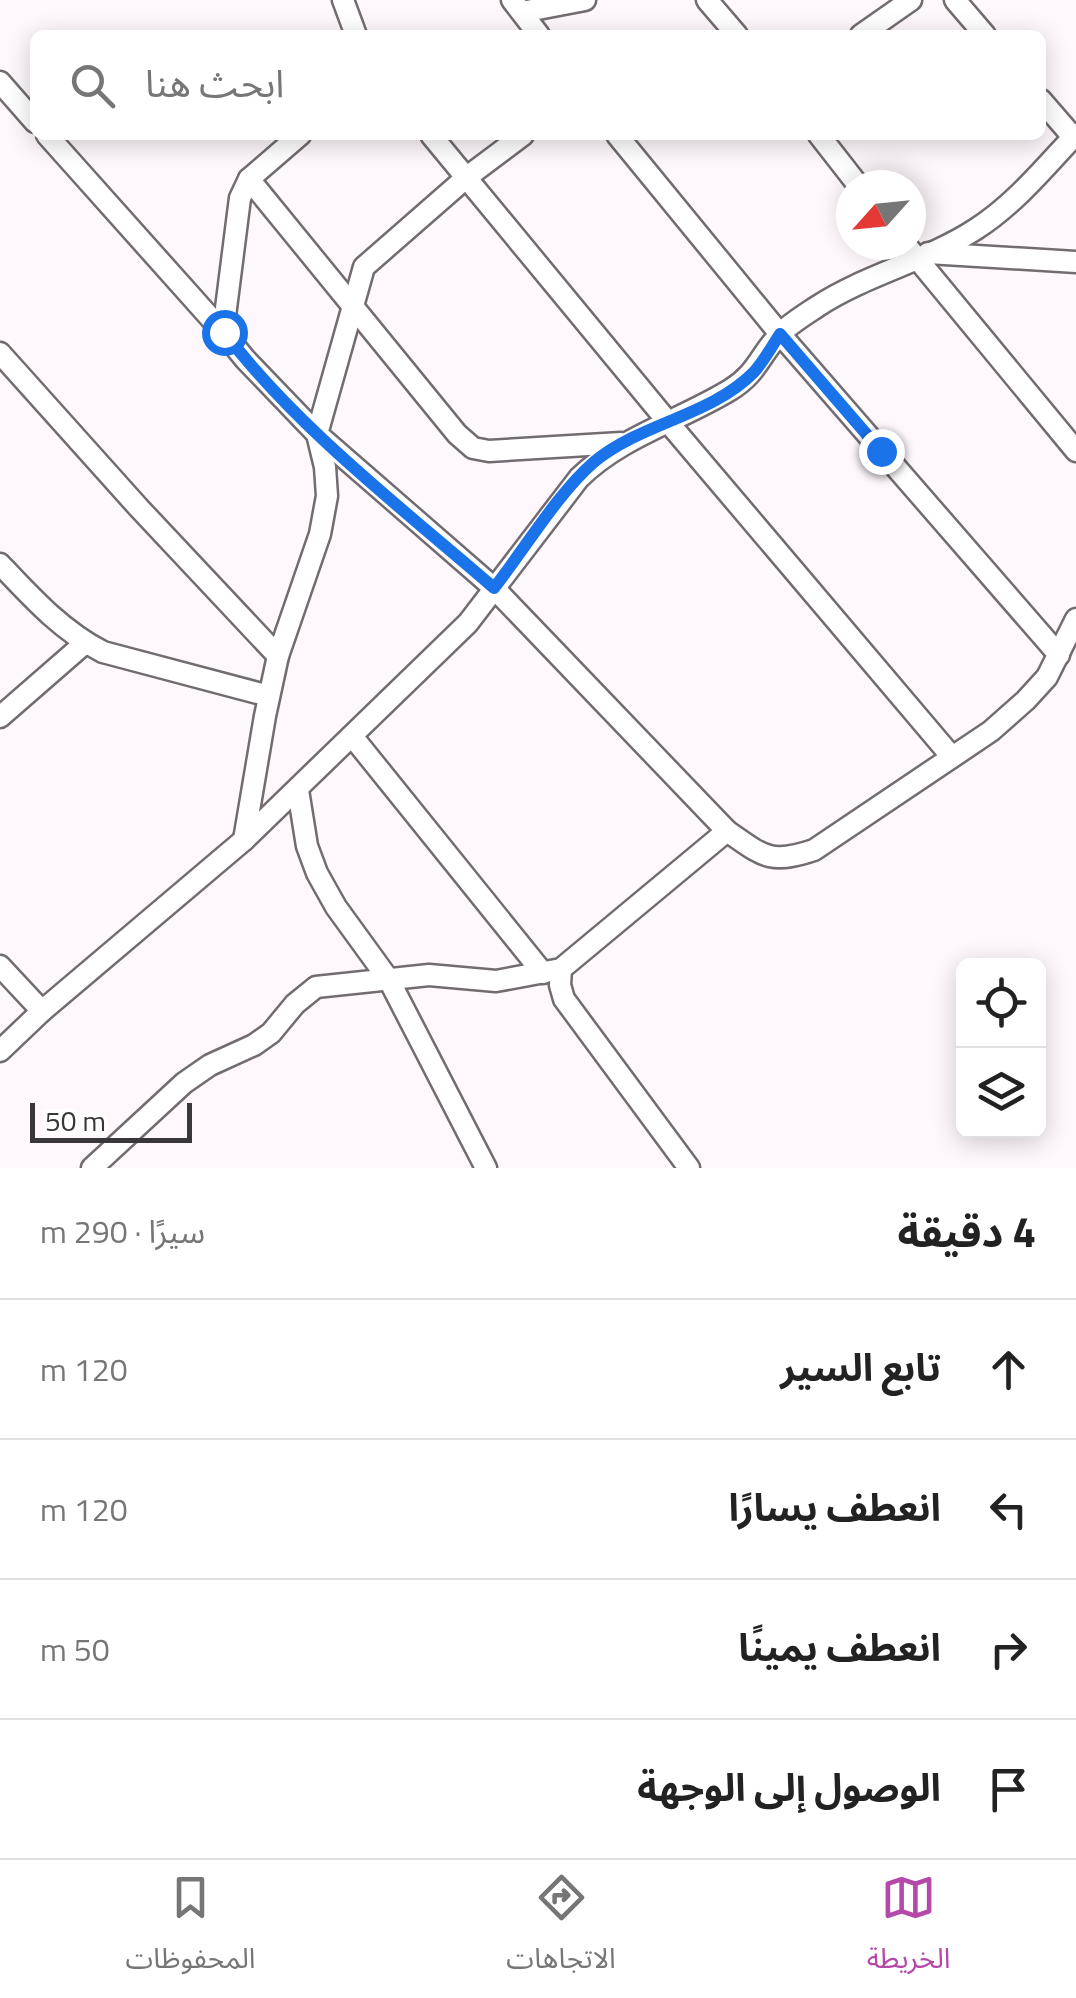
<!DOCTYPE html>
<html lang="ar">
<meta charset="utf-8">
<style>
body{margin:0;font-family:"Titillium Web","Noto Sans Arabic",sans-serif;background:#f2f2f2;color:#222;direction:rtl}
.controls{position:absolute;right:30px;bottom:30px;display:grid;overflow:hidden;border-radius:15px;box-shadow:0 5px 25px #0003}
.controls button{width:90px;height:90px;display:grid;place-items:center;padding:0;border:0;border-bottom:2px solid #e0e0e0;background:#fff;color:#222;font:50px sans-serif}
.compass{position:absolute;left:836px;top:170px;width:90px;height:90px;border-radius:50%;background:#fff;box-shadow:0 5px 25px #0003;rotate:243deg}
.scale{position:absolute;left:30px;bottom:25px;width:162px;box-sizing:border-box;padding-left:10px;border:5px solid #3a373a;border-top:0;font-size:28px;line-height:35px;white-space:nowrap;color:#3a373a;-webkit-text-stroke:8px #fff;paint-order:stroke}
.stop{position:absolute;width:30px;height:30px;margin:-22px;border:8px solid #1a73e8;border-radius:50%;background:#fff}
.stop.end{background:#1a73e8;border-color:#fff;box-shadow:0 2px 10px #0008}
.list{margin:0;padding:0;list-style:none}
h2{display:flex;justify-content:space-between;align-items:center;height:130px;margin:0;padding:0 40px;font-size:42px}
h2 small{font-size:32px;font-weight:400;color:#767676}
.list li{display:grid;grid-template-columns:65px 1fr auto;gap:30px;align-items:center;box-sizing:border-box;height:140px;padding:0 40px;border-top:2px solid #e0e0e0}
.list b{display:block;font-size:38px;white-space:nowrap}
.list em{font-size:32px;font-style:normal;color:#767676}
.icon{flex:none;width:55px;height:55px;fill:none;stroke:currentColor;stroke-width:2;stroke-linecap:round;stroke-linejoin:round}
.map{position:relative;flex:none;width:1076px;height:1168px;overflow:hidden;direction:ltr}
.search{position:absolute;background:#fff;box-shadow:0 5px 25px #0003;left:30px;right:30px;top:30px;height:110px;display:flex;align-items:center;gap:25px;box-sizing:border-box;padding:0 35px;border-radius:15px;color:#767676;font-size:38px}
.sheet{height:690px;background:#fff}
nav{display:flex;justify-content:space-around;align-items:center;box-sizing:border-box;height:140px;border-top:2px solid #e0e0e0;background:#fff;font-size:28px;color:#767676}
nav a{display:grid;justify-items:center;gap:5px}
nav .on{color:#b449a9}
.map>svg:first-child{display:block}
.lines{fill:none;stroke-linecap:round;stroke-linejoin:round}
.minor-casing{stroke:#726c71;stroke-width:25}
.minor{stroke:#fff;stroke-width:20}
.route{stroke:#1a73e8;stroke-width:12}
</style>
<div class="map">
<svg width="1076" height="1168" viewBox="0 0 1076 1168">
<rect width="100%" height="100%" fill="#fef8fd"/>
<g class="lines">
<defs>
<g id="minor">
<polyline points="343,0 356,35"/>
<polyline points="512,0 539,35"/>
<polyline points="707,0 737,35"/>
<polyline points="955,0 985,35"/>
<polyline points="522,12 585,0"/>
<polyline points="861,35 911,0"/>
<polyline points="0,82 35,122"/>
<polyline points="1041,100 1073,137"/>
<polyline points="47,135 223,332"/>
<path d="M300 135 249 179 240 198 223 332 245 359 317 434 325 467 327 496 320 534 278 656 265 716 244 840 468 623 579 478C622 436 679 421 730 390 758 373 760 354 781 333 791 323 806 314 818 306 867 274 927 261 976 229 1015 204 1045 167 1076 134"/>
<polyline points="431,135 668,422 952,757"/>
<path d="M523 135 467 177 364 267 317 434 494 588 727 831C763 856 770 865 814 850L991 731 1026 700 1047 677 1076 619"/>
<polyline points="617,135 780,334 1059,655"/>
<polyline points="819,135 858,185"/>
<polyline points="249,179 457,434 473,448 489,451 621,443"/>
<polyline points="906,245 1076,451"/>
<polyline points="928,253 1076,262"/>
<polyline points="0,353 139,508 278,656"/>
<path d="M0 564C32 598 62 631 103 652L269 696"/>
<polyline points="0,717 85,643"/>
<polyline points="352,736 543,973"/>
<polyline points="298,790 307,846 317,873 336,907 389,980 486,1168"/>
<polyline points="0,966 42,1011"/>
<polyline points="561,969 560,985 564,999 689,1168"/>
<polyline points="0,1051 42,1011 244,840"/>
<polyline points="92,1168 184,1083 210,1065 254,1045 271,1033 295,1004 316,987 429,975 496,981 561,969 727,831"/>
</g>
</defs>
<use href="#minor" class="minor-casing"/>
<use href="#minor" class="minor"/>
</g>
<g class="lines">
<path class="route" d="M224 332C298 429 402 508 494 588 524 550 558 493 594 462 641 423 711 416 754 372 764 361 772 346 780 334L881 451"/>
</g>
</svg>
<div class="controls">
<button><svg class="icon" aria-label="locate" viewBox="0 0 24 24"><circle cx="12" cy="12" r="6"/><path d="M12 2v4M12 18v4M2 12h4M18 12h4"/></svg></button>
<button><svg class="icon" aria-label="layers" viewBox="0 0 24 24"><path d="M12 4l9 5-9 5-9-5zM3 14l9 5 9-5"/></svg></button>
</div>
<svg class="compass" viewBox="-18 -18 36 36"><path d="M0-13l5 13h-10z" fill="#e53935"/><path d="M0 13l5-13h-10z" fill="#767676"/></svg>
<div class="scale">50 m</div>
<div class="stop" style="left:224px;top:332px"></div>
<div class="stop end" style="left:881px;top:451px"></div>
<div class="search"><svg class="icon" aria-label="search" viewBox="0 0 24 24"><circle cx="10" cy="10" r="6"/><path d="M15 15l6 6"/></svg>ابحث هنا</div>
</div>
<section class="sheet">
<h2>4 دقيقة<small>سيرًا · 290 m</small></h2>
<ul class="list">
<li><svg class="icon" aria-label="ahead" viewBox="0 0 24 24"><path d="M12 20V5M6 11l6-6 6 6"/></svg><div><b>تابع السير</b></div><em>120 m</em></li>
<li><svg class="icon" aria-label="left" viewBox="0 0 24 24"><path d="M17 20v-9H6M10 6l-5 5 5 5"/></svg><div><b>انعطف يسارًا</b></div><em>120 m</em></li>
<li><svg class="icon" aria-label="right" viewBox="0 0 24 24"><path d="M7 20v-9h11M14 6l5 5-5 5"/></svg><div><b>انعطف يمينًا</b></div><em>50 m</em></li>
<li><svg class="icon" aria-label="arrive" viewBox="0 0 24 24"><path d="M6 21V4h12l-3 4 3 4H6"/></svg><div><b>الوصول إلى الوجهة</b></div></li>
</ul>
</section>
<nav>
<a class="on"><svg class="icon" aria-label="map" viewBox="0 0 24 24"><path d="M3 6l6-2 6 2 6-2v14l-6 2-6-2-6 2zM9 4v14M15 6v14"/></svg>الخريطة</a>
<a><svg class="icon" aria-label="directions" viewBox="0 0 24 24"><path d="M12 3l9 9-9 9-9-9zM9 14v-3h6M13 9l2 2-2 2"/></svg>الاتجاهات</a>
<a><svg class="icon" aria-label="saved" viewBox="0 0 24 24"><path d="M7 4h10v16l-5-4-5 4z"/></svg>المحفوظات</a>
</nav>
